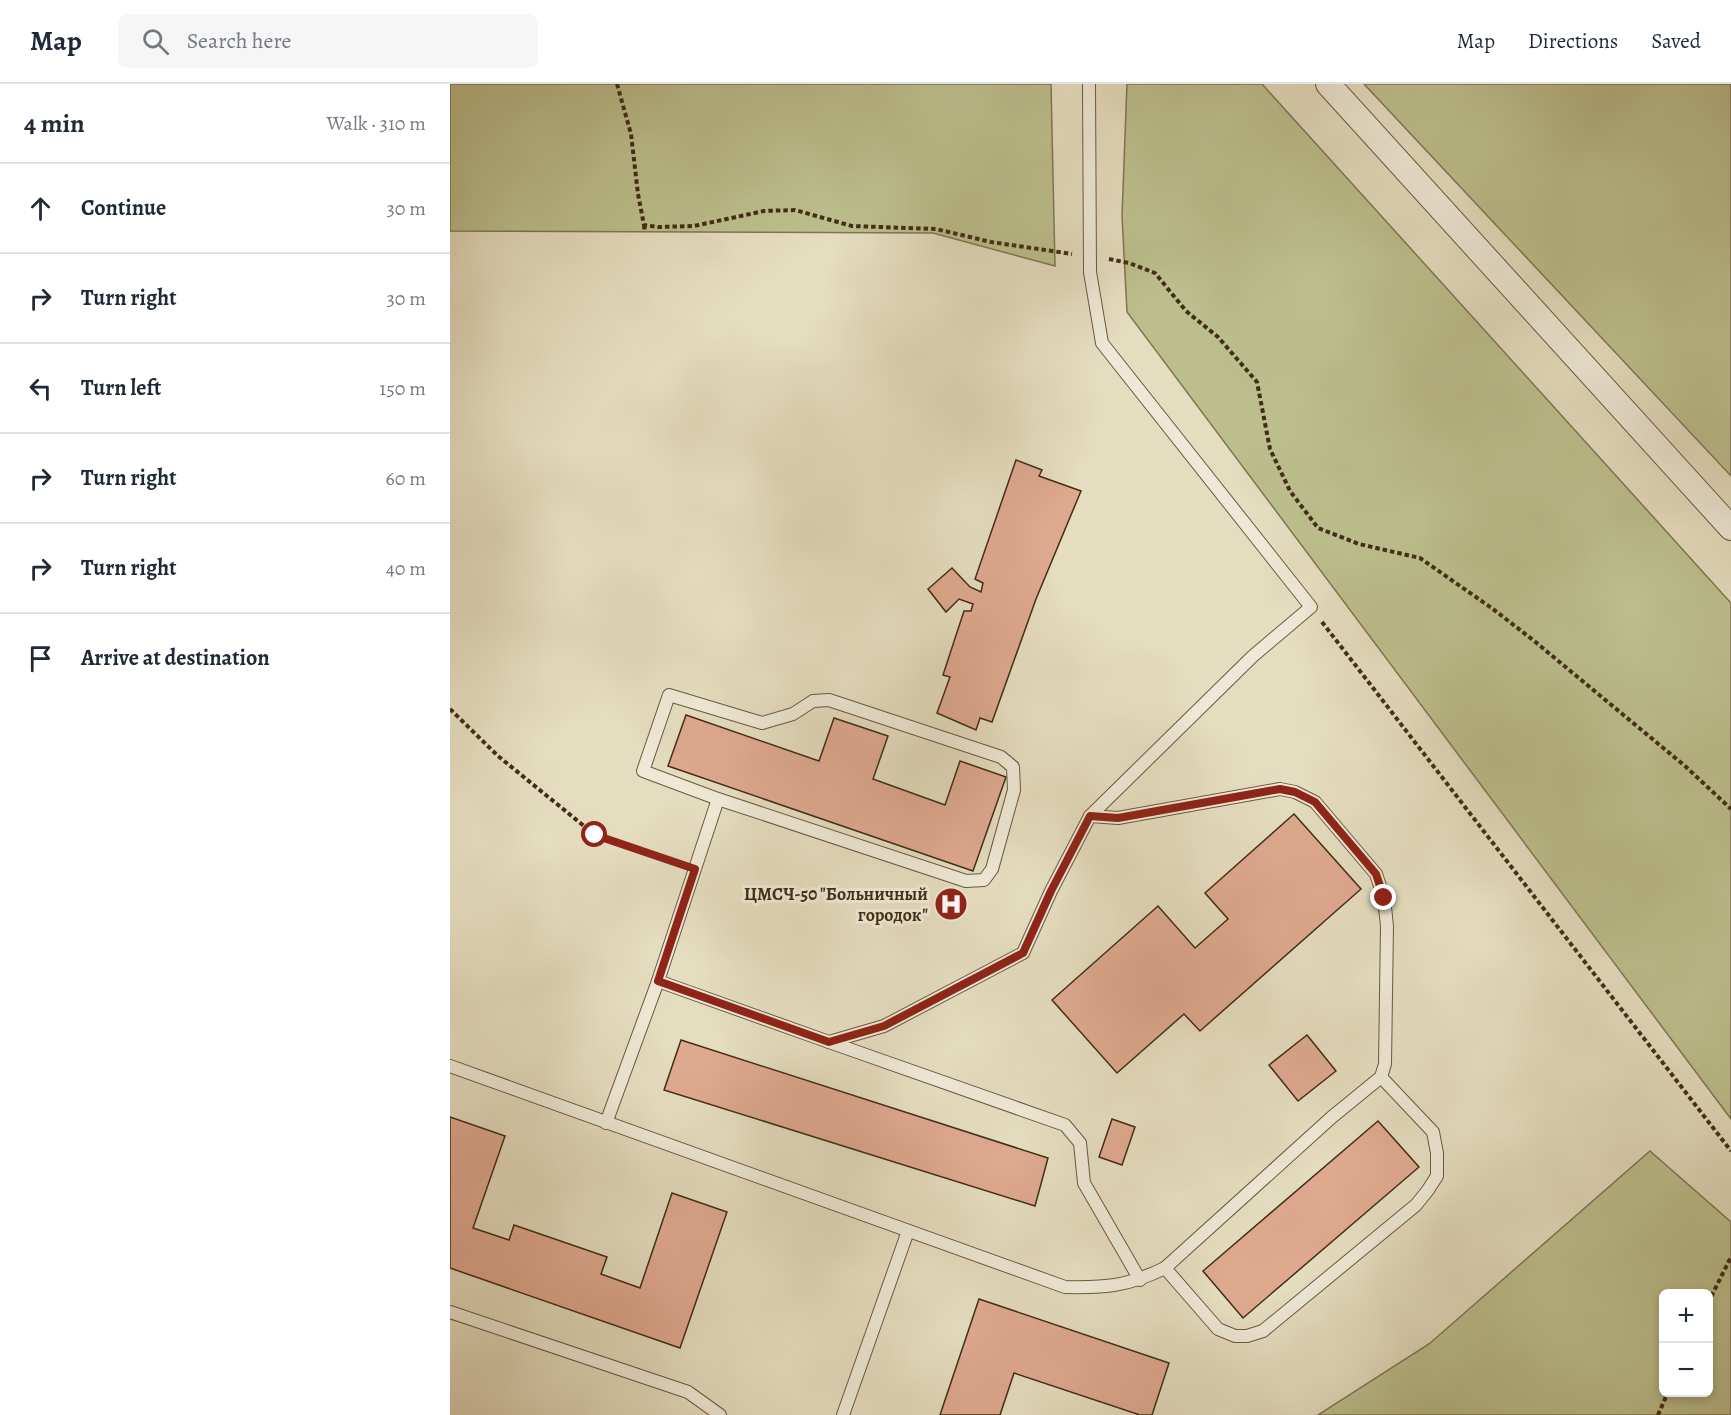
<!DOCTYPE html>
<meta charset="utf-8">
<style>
body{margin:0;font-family:Alegreya,serif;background:#f6f6f7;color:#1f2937}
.controls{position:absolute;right:18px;bottom:18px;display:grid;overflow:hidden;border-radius:9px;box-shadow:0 3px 9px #0003}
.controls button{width:54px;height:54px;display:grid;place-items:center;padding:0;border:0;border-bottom:2px solid #e0e1e3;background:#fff;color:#1f2937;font:30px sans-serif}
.stop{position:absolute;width:18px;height:18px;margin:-14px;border:4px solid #8f2418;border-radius:50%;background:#fff}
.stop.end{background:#8f2418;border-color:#fff;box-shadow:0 2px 6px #0008}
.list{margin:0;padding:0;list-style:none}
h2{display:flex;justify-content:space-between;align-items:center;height:78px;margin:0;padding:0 24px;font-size:26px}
h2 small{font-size:20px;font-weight:400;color:#747a83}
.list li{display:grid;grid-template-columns:39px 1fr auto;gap:18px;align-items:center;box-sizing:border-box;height:90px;padding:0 24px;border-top:2px solid #e0e1e3}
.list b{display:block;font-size:22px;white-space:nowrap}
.list em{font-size:20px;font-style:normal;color:#747a83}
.icon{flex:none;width:33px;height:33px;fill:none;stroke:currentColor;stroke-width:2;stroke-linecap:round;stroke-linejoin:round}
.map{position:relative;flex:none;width:1281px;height:1331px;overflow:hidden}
header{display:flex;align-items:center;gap:36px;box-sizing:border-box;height:84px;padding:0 30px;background:#fff;border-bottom:2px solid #e0e1e3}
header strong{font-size:28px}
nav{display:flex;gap:33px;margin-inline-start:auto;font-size:21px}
.search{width:420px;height:54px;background:#f6f6f7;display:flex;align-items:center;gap:15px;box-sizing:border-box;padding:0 21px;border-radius:9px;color:#747a83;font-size:22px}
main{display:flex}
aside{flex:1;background:#fff}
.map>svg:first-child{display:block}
.green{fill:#bcbf8d;stroke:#7e7652;stroke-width:1.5;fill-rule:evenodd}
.building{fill:#dfa990;stroke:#412d16;stroke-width:1.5}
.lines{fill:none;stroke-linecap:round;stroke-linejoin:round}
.lane-casing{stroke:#6a5940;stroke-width:14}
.street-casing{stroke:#6a5940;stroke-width:26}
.path{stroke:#412d16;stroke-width:4;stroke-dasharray:4.5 3;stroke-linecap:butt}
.lane{stroke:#eee9d6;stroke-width:12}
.street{stroke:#eee9d6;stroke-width:24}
.route{stroke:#8f2418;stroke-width:8}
.labels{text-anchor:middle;stroke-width:6;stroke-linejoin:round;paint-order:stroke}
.poi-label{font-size:18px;font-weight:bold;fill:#412d16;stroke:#eee9d6;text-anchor:end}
</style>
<header>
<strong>Map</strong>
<div class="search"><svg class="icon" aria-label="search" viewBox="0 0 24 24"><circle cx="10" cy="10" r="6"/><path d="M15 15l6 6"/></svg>Search here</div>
<nav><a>Map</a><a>Directions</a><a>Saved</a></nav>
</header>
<main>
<aside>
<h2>4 min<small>Walk · 310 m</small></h2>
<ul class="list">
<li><svg class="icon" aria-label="ahead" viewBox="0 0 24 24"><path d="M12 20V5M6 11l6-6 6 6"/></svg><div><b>Continue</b></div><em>30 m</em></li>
<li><svg class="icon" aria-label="right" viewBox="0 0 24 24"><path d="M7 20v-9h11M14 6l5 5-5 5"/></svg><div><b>Turn right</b></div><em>30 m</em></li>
<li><svg class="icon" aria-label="left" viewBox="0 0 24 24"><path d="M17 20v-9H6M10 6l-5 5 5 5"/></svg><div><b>Turn left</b></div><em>150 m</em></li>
<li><svg class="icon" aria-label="right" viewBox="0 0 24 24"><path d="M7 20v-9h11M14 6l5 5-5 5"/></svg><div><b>Turn right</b></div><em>60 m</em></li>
<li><svg class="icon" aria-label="right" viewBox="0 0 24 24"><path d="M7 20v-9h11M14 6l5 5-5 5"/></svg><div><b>Turn right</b></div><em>40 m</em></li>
<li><svg class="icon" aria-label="arrive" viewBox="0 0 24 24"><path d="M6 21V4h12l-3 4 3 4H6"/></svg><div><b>Arrive at destination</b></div></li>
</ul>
</aside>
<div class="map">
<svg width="1281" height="1331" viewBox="0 0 1281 1331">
<rect width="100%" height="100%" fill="#e5ddc0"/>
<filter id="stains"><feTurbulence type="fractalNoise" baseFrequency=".00333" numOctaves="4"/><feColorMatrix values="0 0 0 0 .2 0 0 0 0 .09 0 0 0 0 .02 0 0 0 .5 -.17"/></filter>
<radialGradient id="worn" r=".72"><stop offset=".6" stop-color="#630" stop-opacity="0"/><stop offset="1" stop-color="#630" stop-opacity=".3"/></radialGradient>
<g class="green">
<polygon points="0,0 601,0 605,182 483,149 0,147"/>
<polygon points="677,0 812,0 1281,519 1281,1035 677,228 672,132"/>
<polygon points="914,0 1281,0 1281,392"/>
<path d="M1200 1067 1281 1138V1331H868L979 1260ZM1214 1210H1258V1308H1214Z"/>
</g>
<g class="building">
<polygon points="566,376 592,386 589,392 631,407 586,515 542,638 530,634 526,646 487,629 500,593 493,591 514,527 521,527 523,520 509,515 496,528 478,505 502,484 520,503 531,508 533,499 525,495"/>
<polygon points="236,631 369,677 384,634 438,652 423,695 495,721 510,677 556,693 523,787 218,682"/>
<polygon points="844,730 911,805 750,947 734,930 667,989 602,916 708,822 745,864 778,835 755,809"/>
<polygon points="857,951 886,987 848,1017 819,981"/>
<polygon points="231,956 598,1074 585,1122 214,1006"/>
<polygon points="0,1033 55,1052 23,1144 59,1156 64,1141 157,1173 151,1190 190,1204 222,1109 277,1128 230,1264 0,1184"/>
<polygon points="662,1035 685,1043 672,1081 649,1073"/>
<polygon points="928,1037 969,1083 793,1234 753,1187"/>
<polygon points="529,1215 719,1279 702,1331 690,1331 564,1289 550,1331 490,1331"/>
</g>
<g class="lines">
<defs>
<g id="lane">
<polyline points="208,897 268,715 193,687 219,611 312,639 343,630 363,617 379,616 551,673 563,683 564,706 542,785 534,796 516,797 268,715"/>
<polyline points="379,958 615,1041 630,1059 634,1099 690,1196"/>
<path d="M0 982 615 1203C656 1204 678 1202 715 1184L882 1033 931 993 935 980 937 842 934 814 926 790 865 718 845 708 830 705 668 734 640 732"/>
<polyline points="156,1039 208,897 379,958 434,942 573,869 601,807 640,732 803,572 861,523 652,259 640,188 639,0"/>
<polyline points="715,1184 768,1245 785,1252 797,1252 813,1247 966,1121 978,1106 987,1092 987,1069 983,1048 931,993"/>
<polyline points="0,1228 238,1308 270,1331"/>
<polyline points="393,1331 458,1147"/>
</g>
<polyline id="street" points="878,0 1281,444"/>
</defs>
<use href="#lane" class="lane-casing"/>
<use href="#street" class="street-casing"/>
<g class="path">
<polyline points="167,0 181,50 188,110 194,141 208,143 244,142 314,127 345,126 402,142 486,145 541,158 622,170"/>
<polyline points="194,141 195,148"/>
<polyline points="659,175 679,179 705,189 736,227 768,253 807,298 820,365 840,407 868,444 909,460 970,474 1043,525 1083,556 1235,682 1281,725"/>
<polyline points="872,538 1281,1067"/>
<polyline points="0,625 48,672 145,751 230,780"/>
<polyline points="1258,1219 1281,1173"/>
<polyline points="1208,1331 1218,1308"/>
</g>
<use href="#lane" class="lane"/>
<use href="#street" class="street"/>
</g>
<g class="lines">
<polyline class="route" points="145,751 245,785 208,897 379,958 434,942 573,869 601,807 640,732 668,734 830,705 845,708 865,718 926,790 934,814"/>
</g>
<defs>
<symbol id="hospital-disc" viewBox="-11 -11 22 22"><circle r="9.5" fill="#8f2418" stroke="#eee9d6"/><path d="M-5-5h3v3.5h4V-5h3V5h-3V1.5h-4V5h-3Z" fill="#fff"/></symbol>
</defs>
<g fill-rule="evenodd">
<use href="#hospital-disc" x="482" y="801" width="38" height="38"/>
</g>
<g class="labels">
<g class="poi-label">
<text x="478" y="816">ЦМСЧ-50 "Больничный<tspan x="478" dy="21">городок"</tspan></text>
</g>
</g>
<rect width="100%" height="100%" filter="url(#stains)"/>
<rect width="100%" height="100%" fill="url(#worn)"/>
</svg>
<div class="controls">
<button>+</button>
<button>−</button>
</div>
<div class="stop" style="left:145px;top:751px"></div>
<div class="stop end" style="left:934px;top:814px"></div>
</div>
</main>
